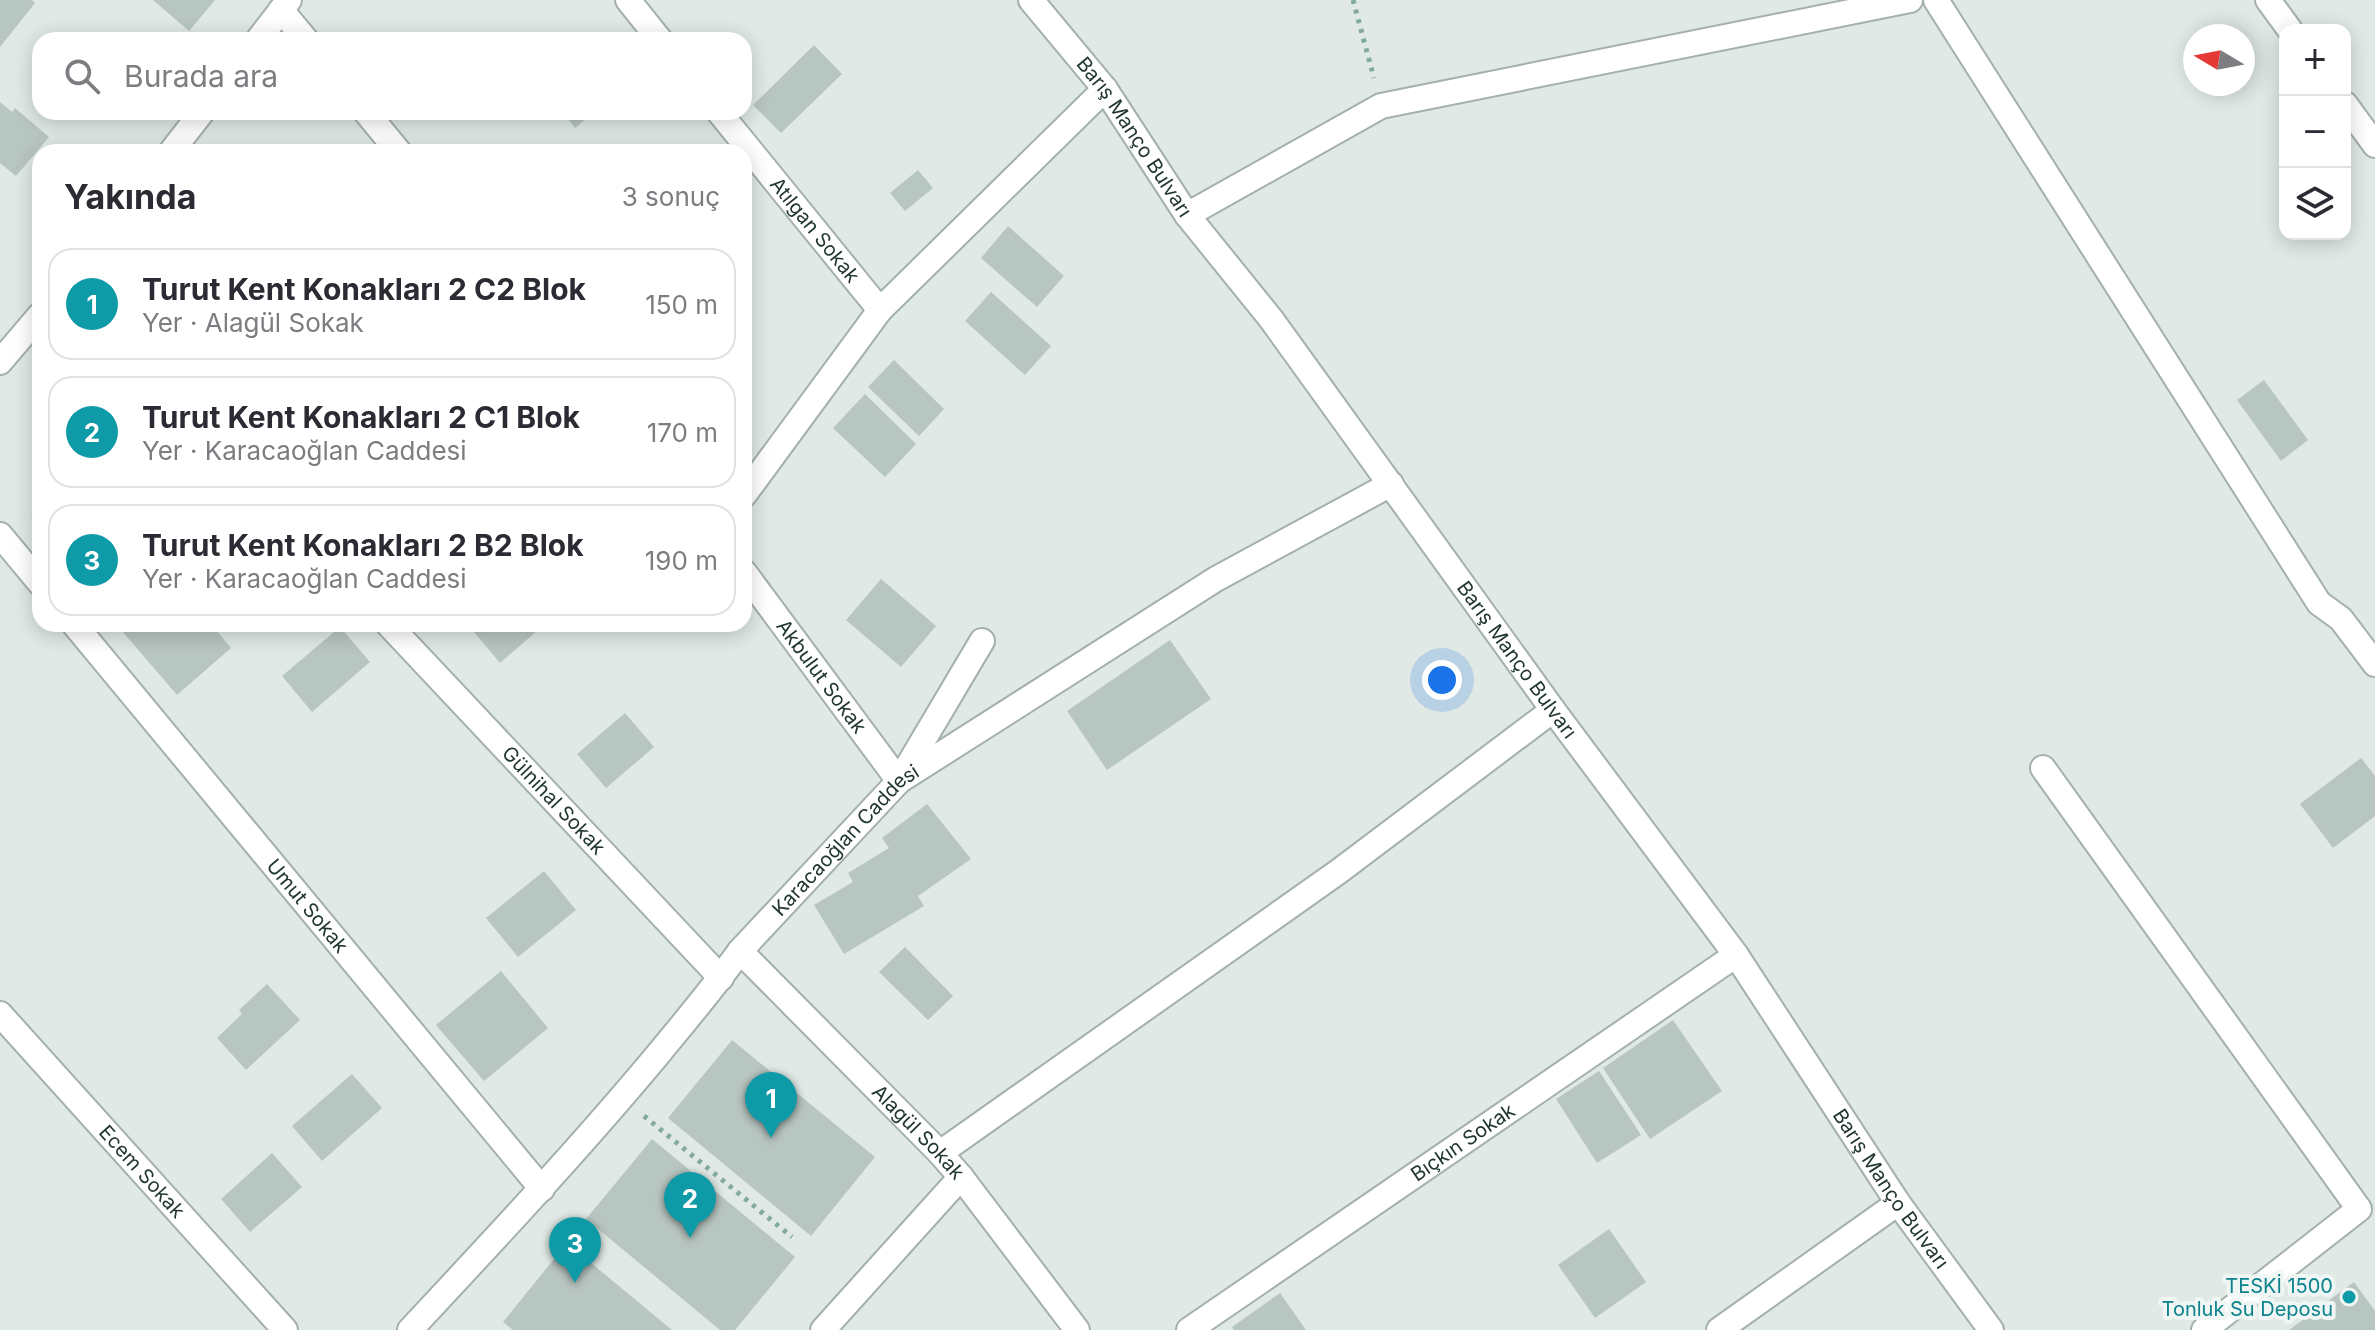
<!DOCTYPE html>
<html lang="tr">
<meta charset="utf-8">
<style>
body{margin:0;font-family:Inter,sans-serif;background:#f7f7f7;color:#2b2b33}
.controls{position:absolute;right:24px;top:24px;display:grid;overflow:hidden;border-radius:16px;box-shadow:0 4px 20px #0003}
.controls button{width:72px;height:72px;display:grid;place-items:center;padding:0;border:0;border-bottom:2px solid #e1e1e2;background:#fff;color:#2b2b33;font:40px sans-serif}
.compass{position:absolute;left:2183px;top:24px;width:72px;height:72px;border-radius:50%;background:#fff;box-shadow:0 4px 20px #0003;rotate:280deg}
.you{position:absolute;left:1442px;top:680px;width:28px;height:28px;margin:-20px;border:6px solid #fff;border-radius:50%;background:#1a73e8;box-shadow:0 0 0 12px #1a73e833}
.badge{display:grid;place-items:center;width:52px;height:52px;border-radius:50%;background:#7e5649;color:#fff;font-size:26px;font-weight:700}
.pin{position:absolute;translate:-50% -66px;filter:drop-shadow(0 2px 4px #0008)}
.pin::after{content:'';position:absolute;top:42px;width:28px;height:24px;background:inherit;clip-path:polygon(0 0,100% 0,50% 100%)}
.list{margin:0;padding:0;list-style:none}
h2{display:flex;justify-content:space-between;align-items:center;height:104px;margin:0;padding:0 32px;font-size:34px}
h2 small{font-size:26px;font-weight:400;color:#7c7c81}
.list li{display:grid;grid-template-columns:52px 1fr auto;gap:24px;align-items:center;box-sizing:border-box;height:112px;margin:0 16px 16px;padding:0 16px;border:2px solid #e1e1e2;border-radius:24px}
.list b{display:block;font-size:30px;white-space:nowrap}
.list p{margin:0;font-size:26px;white-space:nowrap;color:#7c7c81}
.list em{font-size:26px;font-style:normal;color:#7c7c81}
.icon{flex:none;width:44px;height:44px;fill:none;stroke:currentColor;stroke-width:2;stroke-linecap:round;stroke-linejoin:round}
.map{position:relative;flex:none;width:2375px;height:1330px;overflow:hidden}
.search{position:absolute;background:#fff;box-shadow:0 4px 20px #0003;left:32px;top:32px;width:720px;height:88px;display:flex;align-items:center;gap:20px;box-sizing:border-box;padding:0 28px;border-radius:24px;color:#7c7c81;font-size:30px}
.panel{position:absolute;background:#fff;box-shadow:0 4px 20px #0003;left:32px;top:144px;width:720px;height:488px;border-radius:24px}
.map>svg:first-child{display:block}
.building{fill:#b8c6c1}
.lines{fill:none;stroke-linecap:round;stroke-linejoin:round}
.minor-casing{stroke:#a3b0ac;stroke-width:28}
.tertiary-casing{stroke:#a3b0ac;stroke-width:28}
.path{stroke:#83aaa0;stroke-width:5;stroke-dasharray:4 6;stroke-linecap:butt}
.minor{stroke:#fff;stroke-width:24}
.tertiary{stroke:#fff;stroke-width:24}
.culture-dot{fill:#0f9aa8;stroke:#f0f6f3;stroke-width:3}
.labels{text-anchor:middle;stroke-width:8;stroke-linejoin:round;paint-order:stroke}
.street-label{font-size:20px;fill:#223733;stroke:#f0f6f3}
.culture-label{font-size:20px;fill:#0d838f;stroke:#f0f6f3;text-anchor:end}
</style>
<div class="map">
<svg width="2375" height="1330" viewBox="0 0 2375 1330">
<rect width="100%" height="100%" fill="#e0e9e5"/>
<g class="building">
<polygon points="0,0 32,0 35,3 0,47"/>
<polygon points="153,0 215,0 189,31"/>
<polygon points="814,45 842,74 781,133 753,105"/>
<polygon points="0,102 12,112 15,108 49,137 16,176 0,163"/>
<polygon points="562,112 594,112 575,128"/>
<polygon points="918,170 933,188 905,211 890,193"/>
<polygon points="1008,226 1064,276 1037,307 981,258"/>
<polygon points="991,292 1051,346 1025,375 965,321"/>
<polygon points="894,360 944,409 919,436 868,387"/>
<polygon points="2264,380 2308,440 2281,461 2237,400"/>
<polygon points="865,394 916,444 885,477 833,428"/>
<polygon points="40,509 40,527 31,517"/>
<polygon points="881,579 936,626 901,667 846,620"/>
<polygon points="116,624 211,624 231,648 177,695"/>
<polygon points="472,624 545,624 500,663 469,626"/>
<polygon points="340,627 370,662 312,712 282,676"/>
<polygon points="1170,640 1211,699 1107,770 1067,711"/>
<polygon points="625,713 654,747 606,788 577,754"/>
<polygon points="2361,758 2375,776 2375,816 2333,848 2300,804"/>
<polygon points="927,804 971,859 918,896 924,906 844,954 814,905 853,882 848,873 889,848 882,838"/>
<polygon points="544,871 576,910 518,957 486,918"/>
<polygon points="905,947 953,996 928,1020 879,972"/>
<polygon points="501,971 548,1028 484,1081 436,1025"/>
<polygon points="267,984 300,1020 246,1070 217,1038 242,1014 239,1010"/>
<polygon points="1673,1020 1722,1091 1650,1139 1603,1068"/>
<polygon points="732,1040 875,1157 811,1236 668,1118"/>
<polygon points="1599,1071 1641,1135 1597,1163 1556,1099"/>
<polygon points="352,1074 382,1108 322,1161 292,1126"/>
<polygon points="652,1139 795,1257 735,1330 720,1330 586,1219"/>
<polygon points="272,1153 302,1187 250,1232 221,1199"/>
<polygon points="1609,1229 1646,1282 1595,1318 1558,1265"/>
<polygon points="567,1243 672,1330 513,1330 503,1322"/>
<polygon points="2354,1282 2375,1311 2375,1330 2289,1330"/>
<polygon points="1280,1293 1306,1330 1234,1330 1232,1327"/>
</g>
<g class="lines">
<defs>
<g id="minor">
<polyline points="628,0 660,40"/>
<polyline points="1936,0 2319,603 2341,619 2375,664"/>
<polyline points="2268,0 2290,30"/>
<polyline points="281,10 306,40"/>
<polyline points="2345,104 2375,145"/>
<polyline points="366,112 399,152"/>
<path id="s1" d="M719 112 880 310"/>
<polyline points="1187,215 1381,106 1910,0"/>
<polyline points="744,495 880,310 1105,89"/>
<polyline points="0,535 40,583"/>
<path id="s2" d="M744 572 899 781 982 641"/>
<path id="s3" d="M74 624 542 1189"/>
<path id="s4" d="M388 624 721 978"/>
<polyline points="2043,768 2359,1209 2204,1330"/>
<path id="s5" d="M740 951 940 1153 961 1177 1077 1330"/>
<path id="s6" d="M0 1014 285 1330"/>
<polyline points="940,1153 1338,872 1553,710"/>
<polyline points="823,1330 961,1177"/>
<path id="s7" d="M1189 1330 1736 955"/>
<polyline points="1719,1330 1898,1203"/>
</g>
<g id="tertiary">
<path id="s8" d="M1031 0 1105 89 1187 215 1271 319 1553 710 1736 955 1898 1203 1991 1330"/>
<polyline points="258,40 289,0"/>
<polyline points="171,152 202,112"/>
<polyline points="0,362 40,315"/>
<path id="s9" d="M410 1330C495 1239 580 1148 660 1052 687 1019 715 986 740 951L899 781 1216 579 1391 484"/>
</g>
</defs>
<use href="#minor" class="minor-casing"/>
<use href="#tertiary" class="tertiary-casing"/>
<g class="path">
<polyline points="1353,0 1374,78"/>
<polyline points="644,1116 792,1237"/>
</g>
<use href="#minor" class="minor"/>
<use href="#tertiary" class="tertiary"/>
</g>
<circle class="culture-dot" cx="2349" cy="1297" r="8"/>
<g class="labels">
<g class="street-label">
<text dy="7" stroke="none"><textPath href="#s8" startOffset="172">Barış Manço Bulvarı</textPath></text>
<text dy="7" stroke="none"><textPath href="#s1" startOffset="152">Atılgan Sokak</textPath></text>
<text dy="7" stroke="none"><textPath href="#s8" startOffset="820">Barış Manço Bulvarı</textPath></text>
<text dy="7" stroke="none"><textPath href="#s2" startOffset="130">Akbulut Sokak</textPath></text>
<text dy="7" stroke="none"><textPath href="#s4" startOffset="242">Gülnihal Sokak</textPath></text>
<text dy="7" stroke="none"><textPath href="#s9" startOffset="656">Karacaoğlan Caddesi</textPath></text>
<text dy="7" stroke="none"><textPath href="#s3" startOffset="366">Umut Sokak</textPath></text>
<text dy="7" stroke="none"><textPath href="#s5" startOffset="254">Alagül Sokak</textPath></text>
<text dy="7" stroke="none"><textPath href="#s7" startOffset="332">Bıçkın Sokak</textPath></text>
<text dy="7" stroke="none"><textPath href="#s6" startOffset="212">Ecem Sokak</textPath></text>
<text dy="7" stroke="none"><textPath href="#s8" startOffset="1468">Barış Manço Bulvarı</textPath></text>
</g>
<g class="culture-label">
<text x="2333" y="1293">TESKİ 1500<tspan x="2333" dy="23">Tonluk Su Deposu</tspan></text>
</g>
</g>
</svg>
<div class="controls">
<button>+</button>
<button>−</button>
<button><svg class="icon" aria-label="layers" viewBox="0 0 24 24"><path d="M12 4l9 5-9 5-9-5zM3 14l9 5 9-5"/></svg></button>
</div>
<svg class="compass" viewBox="-18 -18 36 36"><path d="M0-13l5 13h-10z" fill="#e53935"/><path d="M0 13l5-13h-10z" fill="#7c7c81"/></svg>
<div class="you"></div>
<div class="pin badge" style="left:771px;top:1138px;background:#0f9aa8">1</div>
<div class="pin badge" style="left:690px;top:1238px;background:#0f9aa8">2</div>
<div class="pin badge" style="left:575px;top:1283px;background:#0f9aa8">3</div>
<div class="search"><svg class="icon" aria-label="search" viewBox="0 0 24 24"><circle cx="10" cy="10" r="6"/><path d="M15 15l6 6"/></svg>Burada ara</div>
<section class="panel">
<h2>Yakında<small>3 sonuç</small></h2>
<ul class="list">
<li><span class="badge" style="background:#0f9aa8">1</span><div><b>Turut Kent Konakları 2 C2 Blok</b><p>Yer · Alagül Sokak</p></div><em>150 m</em></li>
<li><span class="badge" style="background:#0f9aa8">2</span><div><b>Turut Kent Konakları 2 C1 Blok</b><p>Yer · Karacaoğlan Caddesi</p></div><em>170 m</em></li>
<li><span class="badge" style="background:#0f9aa8">3</span><div><b>Turut Kent Konakları 2 B2 Blok</b><p>Yer · Karacaoğlan Caddesi</p></div><em>190 m</em></li>
</ul>
</section>
</div>
